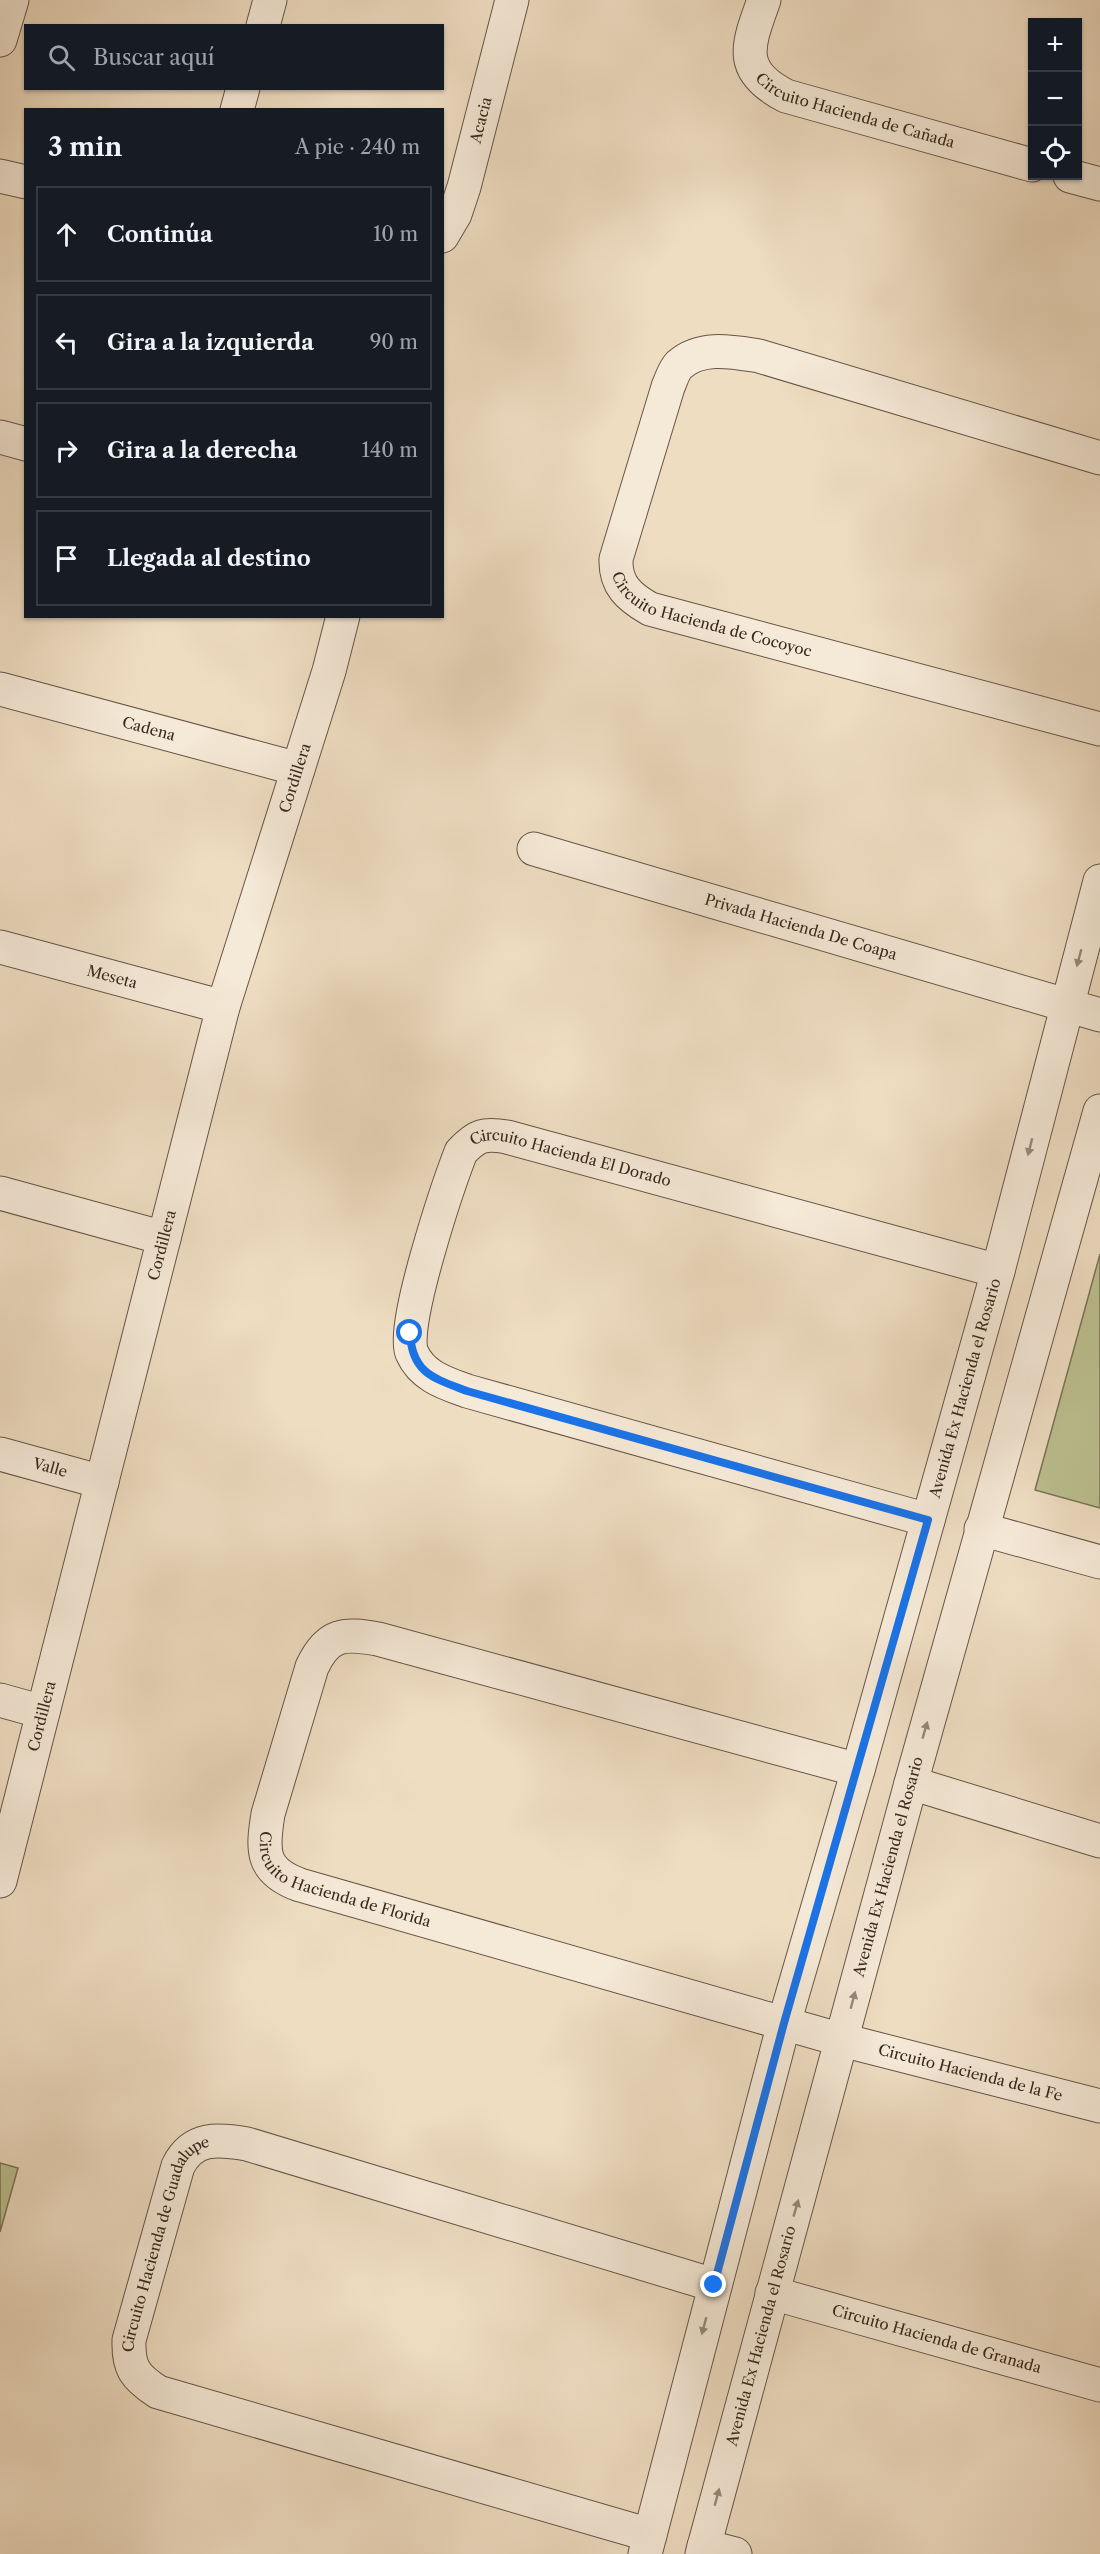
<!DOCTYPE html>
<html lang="es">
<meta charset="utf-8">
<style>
body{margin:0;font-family:"Libre Caslon Text",serif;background:#20242c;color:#f1f3f6}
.controls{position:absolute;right:18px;top:18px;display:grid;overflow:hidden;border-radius:0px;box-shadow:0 2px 4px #0004}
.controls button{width:54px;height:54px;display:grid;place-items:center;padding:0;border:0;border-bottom:2px solid #363941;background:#171b24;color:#f1f3f6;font:30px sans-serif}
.stop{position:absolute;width:18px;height:18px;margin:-14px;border:4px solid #1a73e8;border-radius:50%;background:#fff}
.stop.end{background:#1a73e8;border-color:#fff;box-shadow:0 2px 6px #0008}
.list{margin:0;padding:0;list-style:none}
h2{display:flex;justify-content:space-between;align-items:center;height:78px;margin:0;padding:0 24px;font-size:26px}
h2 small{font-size:20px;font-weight:400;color:#9ea1a6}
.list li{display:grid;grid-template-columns:39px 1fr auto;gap:18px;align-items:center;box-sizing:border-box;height:96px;margin:0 12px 12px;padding:0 12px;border:2px solid #363941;border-radius:0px}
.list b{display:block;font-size:22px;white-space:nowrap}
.list em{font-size:20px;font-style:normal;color:#9ea1a6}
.icon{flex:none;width:33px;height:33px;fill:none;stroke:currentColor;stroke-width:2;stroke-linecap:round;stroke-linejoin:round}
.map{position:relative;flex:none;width:1100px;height:2554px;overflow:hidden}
.search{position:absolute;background:#171b24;box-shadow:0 2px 4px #0004;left:24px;top:24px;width:420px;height:66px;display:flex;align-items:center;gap:15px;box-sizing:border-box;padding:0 21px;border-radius:0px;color:#9ea1a6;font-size:22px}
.panel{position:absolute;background:#171b24;box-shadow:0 2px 4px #0004;left:24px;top:108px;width:420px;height:510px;border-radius:0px}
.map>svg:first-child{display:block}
.green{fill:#bcc090;stroke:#7a7457;stroke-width:1.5}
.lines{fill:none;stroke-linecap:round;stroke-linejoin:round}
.street-casing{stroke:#665547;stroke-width:35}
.street{stroke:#f5e9d7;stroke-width:33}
.oneway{fill:#96887a}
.route{stroke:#1a73e8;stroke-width:8}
.labels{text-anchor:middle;stroke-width:6;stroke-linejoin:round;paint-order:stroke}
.street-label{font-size:15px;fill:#38281e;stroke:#f5e9d7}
</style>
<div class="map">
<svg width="1100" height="2554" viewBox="0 0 1100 2554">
<rect width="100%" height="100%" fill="#efddc2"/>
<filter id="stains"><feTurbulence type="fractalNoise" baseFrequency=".00333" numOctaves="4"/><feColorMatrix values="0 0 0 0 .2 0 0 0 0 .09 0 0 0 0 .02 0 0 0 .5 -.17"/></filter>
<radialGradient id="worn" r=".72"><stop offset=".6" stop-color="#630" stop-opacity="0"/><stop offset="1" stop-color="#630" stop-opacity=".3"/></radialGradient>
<g class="green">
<polygon points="1100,1254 1100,1508 1035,1490"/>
<polygon points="0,2163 18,2168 0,2232"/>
</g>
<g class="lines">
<defs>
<g id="street">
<path id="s1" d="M764 0C748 45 736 70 786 96L1032 165"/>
<polyline points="263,26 270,0"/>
<polyline points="0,40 12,0"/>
<polyline points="237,110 243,88"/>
<polyline points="0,176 26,182"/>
<polyline points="1070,176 1100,184"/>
<path id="s2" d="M442 236 455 214 464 187 512 0"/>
<polyline points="0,437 26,444"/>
<path id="s3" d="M1100 458 759 356C733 352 701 345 679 365 674 370 671 380 668 387L616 559C615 585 629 597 650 609L1100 729"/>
<path id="s4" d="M0 689 298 769"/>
<path id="s5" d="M534 849 1100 1015"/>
<path id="s6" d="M0 947 223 1007"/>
<polyline points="0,1193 164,1238"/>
<path id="s7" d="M0 1454 102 1482"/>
<path id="s8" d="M928 1520 467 1391C445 1383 422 1376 412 1353 400 1327 449 1183 461 1152 477 1135 484 1133 507 1137L998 1271"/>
<polyline points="981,1529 1100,1562"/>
<polyline points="0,1700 43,1712"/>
<path id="s9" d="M858 1770 378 1639C344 1633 328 1633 312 1667L268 1814C262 1851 261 1871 300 1885L842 2040 1100 2106"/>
<polyline points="911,1783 1100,1841"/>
<path id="s10" d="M0 1881 223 1007 329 671 343 616"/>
<path id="s11" d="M772 2293 1100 2385"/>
<path id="s12" d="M650 2535 158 2392C135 2377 128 2368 129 2340L178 2166C193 2136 219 2139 247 2144L714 2285"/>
<polyline points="704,2546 735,2554"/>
<path id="s13" d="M645 2554 784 2023 858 1770 998 1271 1100 881"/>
<path id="s14" d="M702 2554 911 1783 1100 1111"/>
</g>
</defs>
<use href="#street" class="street-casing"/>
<use href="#street" class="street"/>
</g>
<defs><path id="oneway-solid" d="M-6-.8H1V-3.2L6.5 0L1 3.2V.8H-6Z" transform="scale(1.5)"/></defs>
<g class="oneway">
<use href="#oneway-solid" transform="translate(1079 958) rotate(105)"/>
<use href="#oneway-solid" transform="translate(1030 1147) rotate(104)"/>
<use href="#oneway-solid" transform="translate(925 1730) rotate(-74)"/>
<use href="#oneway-solid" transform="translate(853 2000) rotate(-75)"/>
<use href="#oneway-solid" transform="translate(796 2208) rotate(-74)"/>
<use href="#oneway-solid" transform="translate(704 2326) rotate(105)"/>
<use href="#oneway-solid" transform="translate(717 2497) rotate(-75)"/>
</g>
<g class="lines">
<path class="route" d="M410 1333C412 1373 433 1378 467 1391L928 1520 784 2023 714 2285"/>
</g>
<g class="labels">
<g class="street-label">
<text dy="5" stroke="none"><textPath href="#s1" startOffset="184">Circuito Hacienda de Cañada</textPath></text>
<text dy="5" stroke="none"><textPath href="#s2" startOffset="123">Acacia</textPath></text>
<text dy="5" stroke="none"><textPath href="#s3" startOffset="766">Circuito Hacienda de Cocoyoc</textPath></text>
<text dy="5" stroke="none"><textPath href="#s4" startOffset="154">Cadena</textPath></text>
<text dy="5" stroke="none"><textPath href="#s10" startOffset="1142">Cordillera</textPath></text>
<text dy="5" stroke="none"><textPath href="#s5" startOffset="278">Privada Hacienda De Coapa</textPath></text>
<text dy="5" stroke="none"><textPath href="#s6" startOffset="116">Meseta</textPath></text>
<text dy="5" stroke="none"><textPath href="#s8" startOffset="874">Circuito Hacienda El Dorado</textPath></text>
<text dy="5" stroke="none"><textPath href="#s10" startOffset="656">Cordillera</textPath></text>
<text dy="5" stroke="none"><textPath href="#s13" startOffset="1209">Avenida Ex Hacienda el Rosario</textPath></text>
<text dy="5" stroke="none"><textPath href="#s7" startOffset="52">Valle</textPath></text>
<text dy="5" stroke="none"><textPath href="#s10" startOffset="170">Cordillera</textPath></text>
<text dy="5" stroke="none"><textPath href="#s14" startOffset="712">Avenida Ex Hacienda el Rosario</textPath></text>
<text dy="5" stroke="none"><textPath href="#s9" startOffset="852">Circuito Hacienda de Florida</textPath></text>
<text dy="5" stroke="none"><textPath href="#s9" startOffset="1516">Circuito Hacienda de la Fe</textPath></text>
<text dy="5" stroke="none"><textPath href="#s12" startOffset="681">Circuito Hacienda de Guadalupe</textPath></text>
<text dy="5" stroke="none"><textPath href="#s14" startOffset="226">Avenida Ex Hacienda el Rosario</textPath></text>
<text dy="5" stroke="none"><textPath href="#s11" startOffset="171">Circuito Hacienda de Granada</textPath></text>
</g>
</g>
<rect width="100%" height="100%" filter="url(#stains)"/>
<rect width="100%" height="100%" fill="url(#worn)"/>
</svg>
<div class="controls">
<button>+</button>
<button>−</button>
<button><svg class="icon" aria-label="locate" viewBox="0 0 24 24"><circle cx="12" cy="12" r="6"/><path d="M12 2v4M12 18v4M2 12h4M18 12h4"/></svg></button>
</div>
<div class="stop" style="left:410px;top:1333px"></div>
<div class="stop end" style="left:714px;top:2285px"></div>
<div class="search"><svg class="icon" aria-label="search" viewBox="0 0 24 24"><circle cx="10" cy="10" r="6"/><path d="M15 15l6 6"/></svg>Buscar aquí</div>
<section class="panel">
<h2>3 min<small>A pie · 240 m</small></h2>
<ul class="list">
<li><svg class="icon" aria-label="ahead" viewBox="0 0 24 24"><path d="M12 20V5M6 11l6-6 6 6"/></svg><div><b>Continúa</b></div><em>10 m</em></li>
<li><svg class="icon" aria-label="left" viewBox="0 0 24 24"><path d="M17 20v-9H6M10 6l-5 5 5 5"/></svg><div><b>Gira a la izquierda</b></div><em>90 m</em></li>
<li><svg class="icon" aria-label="right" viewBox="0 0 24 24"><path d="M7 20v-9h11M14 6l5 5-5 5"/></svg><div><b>Gira a la derecha</b></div><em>140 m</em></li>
<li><svg class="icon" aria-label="arrive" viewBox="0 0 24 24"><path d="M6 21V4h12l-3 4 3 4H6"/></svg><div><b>Llegada al destino</b></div></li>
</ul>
</section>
</div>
